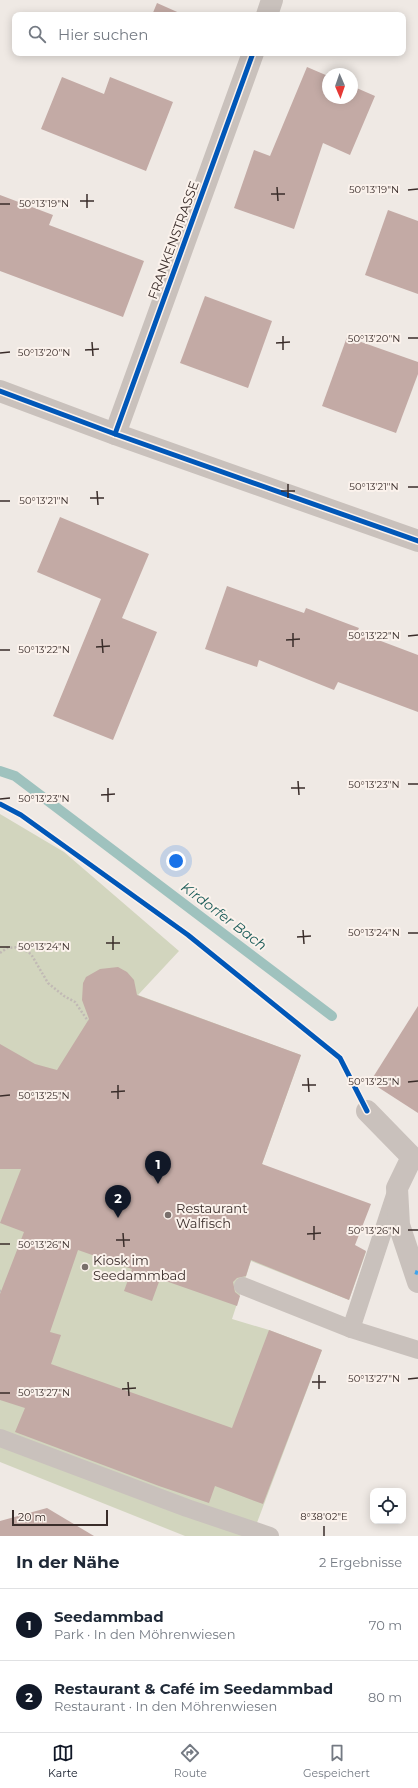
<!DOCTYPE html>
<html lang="de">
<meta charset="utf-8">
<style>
body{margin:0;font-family:Montserrat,sans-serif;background:#f6f6f7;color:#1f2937}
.controls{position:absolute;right:12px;bottom:12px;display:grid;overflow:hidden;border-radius:8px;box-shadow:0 2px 10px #0003}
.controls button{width:36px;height:36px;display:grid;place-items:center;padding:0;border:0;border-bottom:1px solid #e0e1e3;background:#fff;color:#1f2937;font:20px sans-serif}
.compass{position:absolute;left:322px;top:68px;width:36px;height:36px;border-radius:50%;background:#fff;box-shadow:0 2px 10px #0003;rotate:178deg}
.scale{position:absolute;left:12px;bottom:10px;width:96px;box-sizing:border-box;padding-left:4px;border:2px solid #3a2d2a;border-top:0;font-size:11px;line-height:14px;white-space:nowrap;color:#3a2d2a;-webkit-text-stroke:3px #fbf2ec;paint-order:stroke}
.you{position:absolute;left:176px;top:861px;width:14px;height:14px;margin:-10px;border:3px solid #fff;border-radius:50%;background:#1a73e8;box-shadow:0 0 0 6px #1a73e833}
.badge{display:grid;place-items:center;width:26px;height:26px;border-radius:50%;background:#111827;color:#fff;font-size:13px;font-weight:700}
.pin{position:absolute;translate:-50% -33px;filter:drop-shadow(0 1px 2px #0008)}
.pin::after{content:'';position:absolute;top:21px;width:14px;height:12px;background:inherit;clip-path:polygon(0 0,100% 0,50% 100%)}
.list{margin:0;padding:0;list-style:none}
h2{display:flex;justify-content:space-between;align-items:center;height:52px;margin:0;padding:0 16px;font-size:17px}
h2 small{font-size:13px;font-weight:400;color:#747a83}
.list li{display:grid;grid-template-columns:26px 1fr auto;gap:12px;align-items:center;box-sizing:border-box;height:72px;padding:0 16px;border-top:1px solid #e0e1e3}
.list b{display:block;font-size:15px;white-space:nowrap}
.list p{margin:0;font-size:13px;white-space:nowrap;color:#747a83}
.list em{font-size:13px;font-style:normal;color:#747a83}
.icon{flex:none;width:22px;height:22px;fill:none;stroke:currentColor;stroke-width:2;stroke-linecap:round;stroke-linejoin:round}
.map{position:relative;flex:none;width:418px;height:1536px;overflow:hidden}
.search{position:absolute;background:#fff;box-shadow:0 2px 10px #0003;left:12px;right:12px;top:12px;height:44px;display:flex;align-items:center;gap:10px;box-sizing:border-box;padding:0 14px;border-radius:8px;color:#747a83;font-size:15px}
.sheet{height:196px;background:#fff}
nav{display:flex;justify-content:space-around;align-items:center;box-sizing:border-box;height:56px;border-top:1px solid #e0e1e3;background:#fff;font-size:11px;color:#747a83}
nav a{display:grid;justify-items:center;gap:2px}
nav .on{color:#111827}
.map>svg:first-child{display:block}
.green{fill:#d2d5be}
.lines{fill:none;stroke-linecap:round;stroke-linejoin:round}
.stream{stroke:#9fc2be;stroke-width:10}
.building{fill:#c3aaa5}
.path{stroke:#c1b9b5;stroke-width:2.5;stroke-dasharray:2 2;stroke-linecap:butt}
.service{stroke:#c9c1bc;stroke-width:18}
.minor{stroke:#c9c1bc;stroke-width:22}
.quiet{stroke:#3fa3eb;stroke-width:4;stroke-dasharray:8 4;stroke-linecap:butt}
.cycleway-casing{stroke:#fbf2ec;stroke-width:8}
.cycleway{stroke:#0057b8;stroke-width:5}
.ticks{fill:none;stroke:#3a2d2a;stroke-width:1.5}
.poi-dot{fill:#796f6b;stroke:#fbf2ec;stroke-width:1.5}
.labels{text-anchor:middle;stroke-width:4;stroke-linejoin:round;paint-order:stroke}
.street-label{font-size:13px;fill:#3a2d2a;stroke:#fbf2ec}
.poi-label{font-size:13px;fill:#3a2d2a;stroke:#fbf2ec;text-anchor:start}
.water-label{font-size:14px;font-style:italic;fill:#1d5d5a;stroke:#fbf2ec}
.ticks-label{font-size:10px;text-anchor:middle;fill:#3a2d2a;stroke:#fbf2ec;stroke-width:4;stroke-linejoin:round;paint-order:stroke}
</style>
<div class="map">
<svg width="418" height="1536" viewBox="0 0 418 1536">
<rect width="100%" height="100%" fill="#efe9e4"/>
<polygon class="green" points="0,814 64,852 179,951 138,995 301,1055 262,1164 355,1246 366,1252 349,1300 251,1261 232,1319 269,1330 322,1350 252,1536 185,1536 0,1462"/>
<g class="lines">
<polyline class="stream" points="0,771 15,776 332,1016"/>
</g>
<g class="building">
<polygon points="157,3 184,15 152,15"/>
<polygon points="307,67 328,76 328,98 352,98 352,86 375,96 350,155 323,143 294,229 234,208 254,150 270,156"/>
<polygon points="62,77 104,94 110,77 173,102 146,171 41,129"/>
<polygon points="0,195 53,215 49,225 144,261 123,317 0,271"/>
<polygon points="388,210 418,221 418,294 365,275"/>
<polygon points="205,296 272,321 248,388 180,363"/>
<polygon points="347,337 418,362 418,374 396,433 322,406"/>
<polygon points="60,517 149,554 122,618 157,632 113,740 53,716 101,599 37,572"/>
<polygon points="227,586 304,613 306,608 359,628 357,632 418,655 418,712 338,682 334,690 259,660 257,667 205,649"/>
<polygon points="118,967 127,972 134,980 137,995 301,1055 262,1164 371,1204 355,1245 366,1251 349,1300 251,1260 246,1276 237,1278 233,1282 235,1292 240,1296 237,1306 160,1279 152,1301 124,1291 132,1269 78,1250 50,1332 61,1335 51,1364 232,1428 269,1330 322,1350 263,1504 215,1486 209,1503 159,1486 15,1432 25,1408 0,1400 0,1294 24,1232 0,1223 21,1169 0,1169 0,1044 35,1064 57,1070 89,1019 82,1000 83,983 86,977 100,969"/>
<polygon points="418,1006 418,1113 370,1082"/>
<polygon points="47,1508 94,1536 0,1536 0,1521"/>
</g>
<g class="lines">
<g class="path">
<polyline points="0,953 7,948 19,947 31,954 48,983 64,996 75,1002 88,1021"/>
<polyline points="0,1291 1,1291"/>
</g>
<g class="service">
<polyline points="243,1286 351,1329 418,1350"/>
<polyline points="351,1329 395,1195"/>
<polyline points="0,1438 187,1508 270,1536"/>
</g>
<g class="minor">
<polyline points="267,15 272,0"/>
<polyline points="0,391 115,434 418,541"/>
<polyline points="115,434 253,53"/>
<polyline points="367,1111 412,1157 397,1188 399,1225 418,1282"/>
</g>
<polyline class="quiet" points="415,1272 418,1273"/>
<defs>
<g id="cycleway">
<polyline points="0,391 115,434 418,541"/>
<polyline points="115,434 253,53"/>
<polyline points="0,804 21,815 188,935 340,1058 367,1111"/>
</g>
</defs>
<use href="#cycleway" class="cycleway-casing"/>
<use href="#cycleway" class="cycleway"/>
</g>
<path class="ticks" d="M277 187 278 201M408 190 418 189M87 194V208M271 194H285M80 201H94M0 204H10M283 336V350M408 338H418M92 342 93 356M276 343 290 342M85 350 99 349M0 353 10 352M288 484V498M408 487H418M97 491 98 505M281 491H295M90 498H104M0 501H10M293 633V647M408 636 418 635M102 639 103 653M286 640 300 639M96 647 110 646M0 650H10M298 781 299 795M408 784H418M108 788V802M291 788H305M101 795 115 794M0 799 10 798M303 930 304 944M408 933H418M113 936V950M297 937 311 936M106 943H120M0 947H10M308 1078 309 1092M408 1082 418 1081M118 1085V1099M302 1085H316M111 1092 125 1091M0 1096 10 1095M314 1226V1240M408 1230H418M123 1233 124 1247M307 1234 321 1233M116 1240H130M0 1244H10M319 1375V1389M408 1379 418 1378M128 1382 129 1396M312 1382H326M122 1389 136 1388M0 1393H10M324 1526V1536"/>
<g class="poi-dot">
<circle cx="168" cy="1215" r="4"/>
<circle cx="85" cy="1267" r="4"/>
</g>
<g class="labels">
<g class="street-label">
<text transform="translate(173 240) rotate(-70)" y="5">FRANKENSTRASSE</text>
</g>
<g class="poi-label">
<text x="176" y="1213">Restaurant<tspan x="176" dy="15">Walfisch</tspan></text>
<text x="93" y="1265">Kiosk im<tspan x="93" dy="15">Seedammbad</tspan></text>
</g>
<g class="water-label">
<text transform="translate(224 916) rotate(37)" y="5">Kirdorfer Bach</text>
</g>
</g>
<g class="ticks-label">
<text x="374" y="193">50°13'19"N</text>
<text x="44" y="207">50°13'19"N</text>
<text x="374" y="342">50°13'20"N</text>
<text x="44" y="356">50°13'20"N</text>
<text x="374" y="490">50°13'21"N</text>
<text x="44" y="504">50°13'21"N</text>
<text x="374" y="639">50°13'22"N</text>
<text x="44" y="653">50°13'22"N</text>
<text x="374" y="788">50°13'23"N</text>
<text x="44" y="802">50°13'23"N</text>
<text x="374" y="936">50°13'24"N</text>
<text x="44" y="950">50°13'24"N</text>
<text x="374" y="1085">50°13'25"N</text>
<text x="44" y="1099">50°13'25"N</text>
<text x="374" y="1234">50°13'26"N</text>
<text x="44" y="1248">50°13'26"N</text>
<text x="374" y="1382">50°13'27"N</text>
<text x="44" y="1396">50°13'27"N</text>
<text x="324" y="1520">8°38'02"E</text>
</g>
</svg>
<div class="controls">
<button><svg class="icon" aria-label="locate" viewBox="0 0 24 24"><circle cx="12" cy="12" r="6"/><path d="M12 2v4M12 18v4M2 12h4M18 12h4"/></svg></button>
</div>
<svg class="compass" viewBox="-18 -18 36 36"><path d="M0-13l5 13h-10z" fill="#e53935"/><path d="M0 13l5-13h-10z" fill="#747a83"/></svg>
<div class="scale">20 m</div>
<div class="you"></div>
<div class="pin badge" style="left:158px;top:1184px">1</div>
<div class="pin badge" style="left:118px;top:1218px">2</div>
<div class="search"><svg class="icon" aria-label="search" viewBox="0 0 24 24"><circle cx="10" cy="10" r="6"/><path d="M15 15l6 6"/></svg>Hier suchen</div>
</div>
<section class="sheet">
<h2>In der Nähe<small>2 Ergebnisse</small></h2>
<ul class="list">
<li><span class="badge">1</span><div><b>Seedammbad</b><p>Park · In den Möhrenwiesen</p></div><em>70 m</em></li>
<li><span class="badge">2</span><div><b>Restaurant &amp; Café im Seedammbad</b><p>Restaurant · In den Möhrenwiesen</p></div><em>80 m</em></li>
</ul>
</section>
<nav>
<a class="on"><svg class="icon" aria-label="map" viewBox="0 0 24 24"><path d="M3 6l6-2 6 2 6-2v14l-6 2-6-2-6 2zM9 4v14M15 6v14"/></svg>Karte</a>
<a><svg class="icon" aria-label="directions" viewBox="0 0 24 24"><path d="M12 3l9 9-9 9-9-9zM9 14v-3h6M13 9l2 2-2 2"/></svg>Route</a>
<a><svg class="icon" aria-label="saved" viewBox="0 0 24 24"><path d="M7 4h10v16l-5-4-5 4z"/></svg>Gespeichert</a>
</nav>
